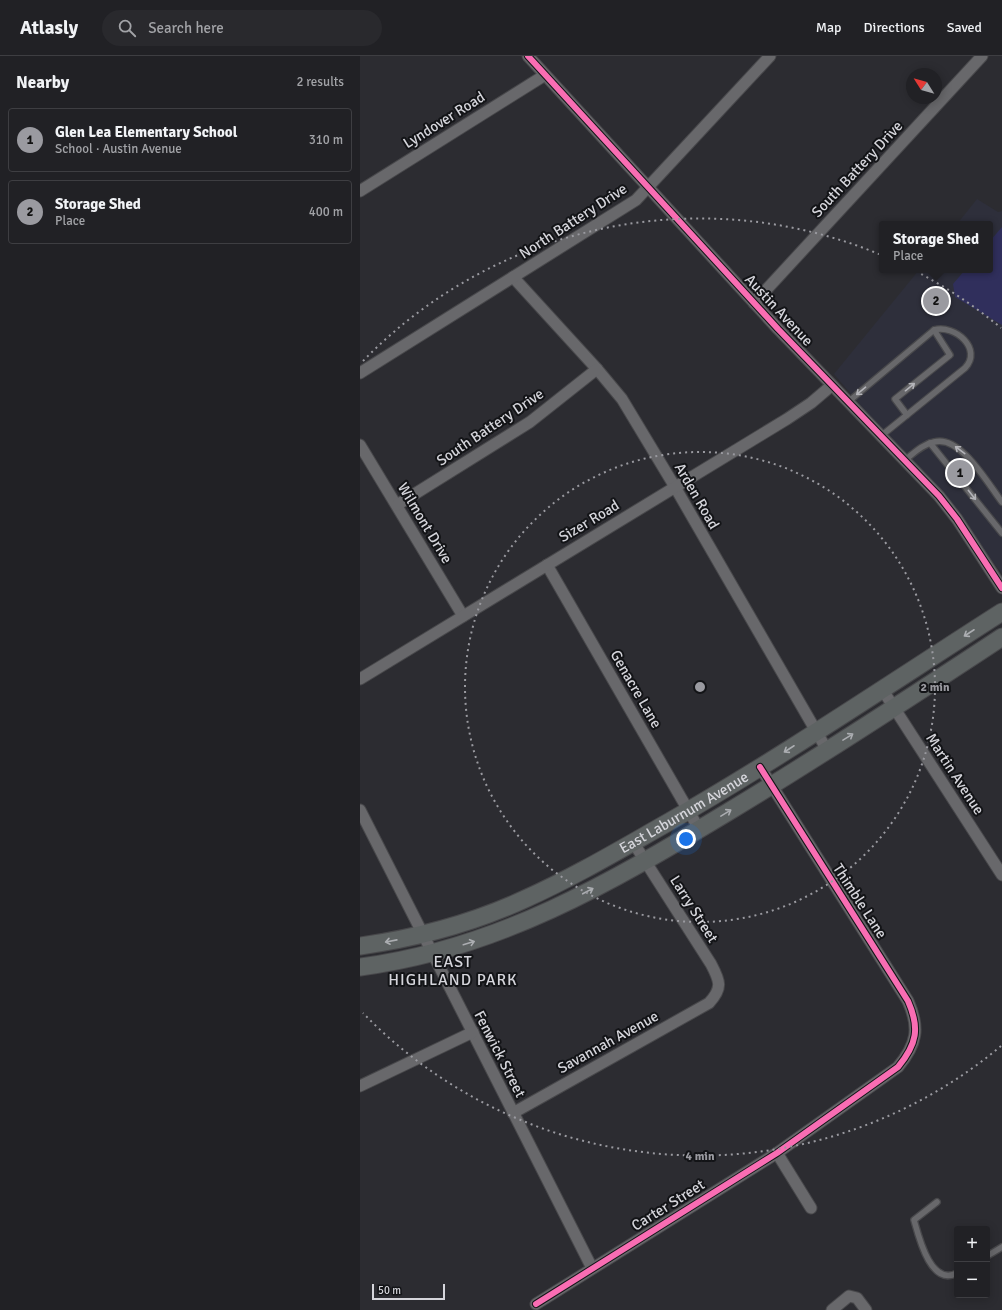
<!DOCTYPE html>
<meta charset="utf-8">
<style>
body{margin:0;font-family:Signika,sans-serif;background:#29292d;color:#f1f3f6}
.controls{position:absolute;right:12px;bottom:12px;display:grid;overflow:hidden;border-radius:4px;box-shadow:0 2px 10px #0003}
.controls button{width:36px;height:36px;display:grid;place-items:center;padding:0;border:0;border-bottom:1px solid #3e3e42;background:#212125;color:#f1f3f6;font:20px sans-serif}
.compass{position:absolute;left:546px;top:12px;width:36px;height:36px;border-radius:50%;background:#212125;box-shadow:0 2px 10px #0003;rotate:307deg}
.scale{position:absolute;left:12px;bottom:10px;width:73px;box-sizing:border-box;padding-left:4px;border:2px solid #d5d5db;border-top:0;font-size:11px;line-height:14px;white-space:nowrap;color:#d5d5db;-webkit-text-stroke:3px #131417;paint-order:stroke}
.you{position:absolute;left:326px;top:783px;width:14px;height:14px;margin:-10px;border:3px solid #fff;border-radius:50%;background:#1a73e8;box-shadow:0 0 0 6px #1a73e833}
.badge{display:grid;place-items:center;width:26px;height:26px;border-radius:50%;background:#9a9aa0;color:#111;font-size:13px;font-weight:700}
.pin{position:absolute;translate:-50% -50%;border:2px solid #fff;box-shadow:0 1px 4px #0006}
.popup{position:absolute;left:519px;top:165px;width:114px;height:52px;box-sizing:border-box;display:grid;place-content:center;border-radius:4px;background:#212125;filter:drop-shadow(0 1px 3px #0005);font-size:13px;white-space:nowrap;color:#a2a3a7}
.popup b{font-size:15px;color:#f1f3f6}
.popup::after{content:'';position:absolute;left:50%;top:100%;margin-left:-8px;border:8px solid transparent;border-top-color:#212125}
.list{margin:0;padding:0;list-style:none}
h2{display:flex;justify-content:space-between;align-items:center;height:52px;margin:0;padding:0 16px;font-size:17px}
h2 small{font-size:13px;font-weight:400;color:#a2a3a7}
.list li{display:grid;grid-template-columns:26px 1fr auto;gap:12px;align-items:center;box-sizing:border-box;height:64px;margin:0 8px 8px;padding:0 8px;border:1px solid #3e3e42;border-radius:4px}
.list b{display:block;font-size:15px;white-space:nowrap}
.list p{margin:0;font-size:13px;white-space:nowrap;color:#a2a3a7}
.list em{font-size:13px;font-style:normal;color:#a2a3a7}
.icon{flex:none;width:22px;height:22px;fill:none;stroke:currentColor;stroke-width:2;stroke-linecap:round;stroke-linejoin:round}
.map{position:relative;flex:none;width:642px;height:1254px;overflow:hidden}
header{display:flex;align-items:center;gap:24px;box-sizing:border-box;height:56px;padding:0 20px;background:#212125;border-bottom:1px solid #3e3e42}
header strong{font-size:19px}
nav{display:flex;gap:22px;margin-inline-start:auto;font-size:14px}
.search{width:280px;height:36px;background:#29292d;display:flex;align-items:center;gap:10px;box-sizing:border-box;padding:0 14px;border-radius:22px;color:#a2a3a7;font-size:15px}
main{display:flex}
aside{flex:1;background:#212125}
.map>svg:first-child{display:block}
.built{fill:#2e2f3b}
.green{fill:#302f5c}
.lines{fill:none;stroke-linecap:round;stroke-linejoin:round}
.service-casing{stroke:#48484b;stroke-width:8}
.minor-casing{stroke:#48484b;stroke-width:13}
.primary-casing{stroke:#48484b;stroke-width:19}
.service{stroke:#68686b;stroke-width:5.5}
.minor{stroke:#68686b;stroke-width:11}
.primary{stroke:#5e6363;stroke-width:17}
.cycleway-casing{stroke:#131417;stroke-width:8}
.cycleway{stroke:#f96db3;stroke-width:6}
.oneway{stroke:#b4b4b9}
.oneway2{stroke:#abadb1}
.ring{fill:none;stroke:#9a9aa0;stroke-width:2;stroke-dasharray:2 4}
.labels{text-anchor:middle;stroke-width:4;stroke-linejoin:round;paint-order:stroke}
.street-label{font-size:15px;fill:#d5d5db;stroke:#131417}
.neighbourhood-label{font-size:16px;letter-spacing:1px;fill:#d5d5db;stroke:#131417}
.centre{fill:#9a9aa0;stroke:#131417;stroke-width:2}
.ring-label{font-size:12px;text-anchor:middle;font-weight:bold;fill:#9a9aa0;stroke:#131417;stroke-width:4;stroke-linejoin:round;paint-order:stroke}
</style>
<header>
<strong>Atlasly</strong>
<div class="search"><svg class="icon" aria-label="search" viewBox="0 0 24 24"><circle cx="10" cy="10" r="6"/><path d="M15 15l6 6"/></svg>Search here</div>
<nav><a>Map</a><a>Directions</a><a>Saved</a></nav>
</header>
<main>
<aside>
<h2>Nearby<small>2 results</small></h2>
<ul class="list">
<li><span class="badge">1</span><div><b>Glen Lea Elementary School</b><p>School · Austin Avenue</p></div><em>310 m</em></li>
<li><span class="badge">2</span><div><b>Storage Shed</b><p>Place</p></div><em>400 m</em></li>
</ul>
</aside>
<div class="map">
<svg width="642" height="1254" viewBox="0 0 642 1254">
<rect width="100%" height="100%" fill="#2c2c31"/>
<polygon class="built" points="617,143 638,156 642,155 642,517 474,318 559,214 630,214 630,168 597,168"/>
<polygon class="green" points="642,171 642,269 595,241 593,228 605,214 630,214 630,185"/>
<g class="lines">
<defs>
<g id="service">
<path d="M488 346 574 274C595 268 623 293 605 312L521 380"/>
<polyline points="547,359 535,343 590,299 574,274"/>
<polyline points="570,387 642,477"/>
<path d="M545 404C554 397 563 388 574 386 600 378 628 428 642 446"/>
<path d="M577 1146 554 1164C559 1182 571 1231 597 1217"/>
<polyline points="627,1200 642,1191"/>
</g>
<g id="minor">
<polyline points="168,0 418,273 579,440 597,463 642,532"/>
<polyline points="0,135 185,19"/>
<polyline points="153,221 237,313 262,343 315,431 467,694"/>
<polyline points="394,247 622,0"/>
<polyline points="0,317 276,144 410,0"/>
<polyline points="0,389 103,560"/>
<polyline points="37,449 170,366 237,313"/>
<polyline points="187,509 339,773"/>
<polyline points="0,623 427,363 451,347 471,330"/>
<polyline points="522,633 642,819"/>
<polyline points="0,754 232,1212"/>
<polyline points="0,1030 113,976"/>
<path d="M153 1057 349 947C363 932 360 925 351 908L273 786"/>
<polyline points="417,1097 451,1152"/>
<path d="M176 1248 417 1097 538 1011C557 988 560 972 548 945L400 711"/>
<polyline points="472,1254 489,1240 497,1242 506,1254"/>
</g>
<g id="primary">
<path id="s1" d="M0 890C57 882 113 867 165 843 214 821 261 793 307 767 422 701 531 627 642 556"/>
<path d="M0 911C138 893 250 827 368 756 461 700 551 641 642 581"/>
</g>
</defs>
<use href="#service" class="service-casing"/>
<use href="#minor" class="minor-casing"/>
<use href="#primary" class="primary-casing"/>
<use href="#service" class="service"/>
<use href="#minor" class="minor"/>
<use href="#primary" class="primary"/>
<defs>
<g id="cycleway">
<polyline points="168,0 418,273 579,440 597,463 642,532"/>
<path d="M176 1248 417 1097 538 1011C557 988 560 972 548 945L400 711"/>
</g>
</defs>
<use href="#cycleway" class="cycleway-casing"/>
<use href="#cycleway" class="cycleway"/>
</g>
<defs><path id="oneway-shaft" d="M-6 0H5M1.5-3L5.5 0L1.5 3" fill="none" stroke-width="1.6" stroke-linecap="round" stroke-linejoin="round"/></defs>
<g class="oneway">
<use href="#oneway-shaft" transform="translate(550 331) rotate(-39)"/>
<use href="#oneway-shaft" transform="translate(501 335) rotate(140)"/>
<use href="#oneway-shaft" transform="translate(600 394) rotate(-143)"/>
<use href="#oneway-shaft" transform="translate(612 439) rotate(52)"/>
</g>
<g class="oneway2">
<use href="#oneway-shaft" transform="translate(609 577) rotate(147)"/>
<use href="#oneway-shaft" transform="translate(488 681) rotate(-32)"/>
<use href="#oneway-shaft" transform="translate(429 693) rotate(147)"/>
<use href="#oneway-shaft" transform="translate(366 757) rotate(-31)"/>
<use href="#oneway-shaft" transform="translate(228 835) rotate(-28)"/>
<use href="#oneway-shaft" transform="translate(31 885) rotate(169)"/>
<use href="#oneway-shaft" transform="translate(109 887) rotate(-17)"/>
</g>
<g class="ring">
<circle cx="340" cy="631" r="235"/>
<path d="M641 990A469 469 0 0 1 3 957M3 305A469 469 0 0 1 641 272"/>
</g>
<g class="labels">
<g class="street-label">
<text transform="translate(84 64) rotate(-32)" y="5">Lyndover Road</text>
<text transform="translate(497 113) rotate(-47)" y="5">South Battery Drive</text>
<text transform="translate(213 165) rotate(-33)" y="5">North Battery Drive</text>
<text transform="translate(419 254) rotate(47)" y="5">Austin Avenue</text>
<text transform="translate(130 371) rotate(-34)" y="5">South Battery Drive</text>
<text transform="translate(337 440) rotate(60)" y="5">Arden Road</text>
<text transform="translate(229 465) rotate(-31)" y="5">Sizer Road</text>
<text transform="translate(65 467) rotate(59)" y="5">Wilmont Drive</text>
<text transform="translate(276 633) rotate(60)" y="5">Genacre Lane</text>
<text transform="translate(595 718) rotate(57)" y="5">Martin Avenue</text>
<text dy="5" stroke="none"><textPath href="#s1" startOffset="353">East Laburnum Avenue</textPath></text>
<text transform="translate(500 845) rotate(57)" y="5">Thimble Lane</text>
<text transform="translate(334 853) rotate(58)" y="5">Larry Street</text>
<text transform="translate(248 986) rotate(-29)" y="5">Savannah Avenue</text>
<text transform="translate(140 998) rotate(63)" y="5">Fenwick Street</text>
<text transform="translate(308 1149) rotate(-32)" y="5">Carter Street</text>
</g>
<g class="neighbourhood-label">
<text x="93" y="911">EAST<tspan x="93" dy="18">HIGHLAND PARK</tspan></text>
</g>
</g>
<circle cx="340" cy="631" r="6" class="centre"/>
<g class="ring-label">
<text x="575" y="635">2 min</text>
<text x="340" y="1104">4 min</text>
</g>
</svg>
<div class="controls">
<button>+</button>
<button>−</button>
</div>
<svg class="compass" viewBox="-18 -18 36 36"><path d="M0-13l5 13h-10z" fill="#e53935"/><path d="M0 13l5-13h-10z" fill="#a2a3a7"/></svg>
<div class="scale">50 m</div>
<div class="you"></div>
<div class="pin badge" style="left:600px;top:417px">1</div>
<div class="pin badge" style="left:576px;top:245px">2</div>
<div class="popup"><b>Storage Shed</b>Place</div>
</div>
</main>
